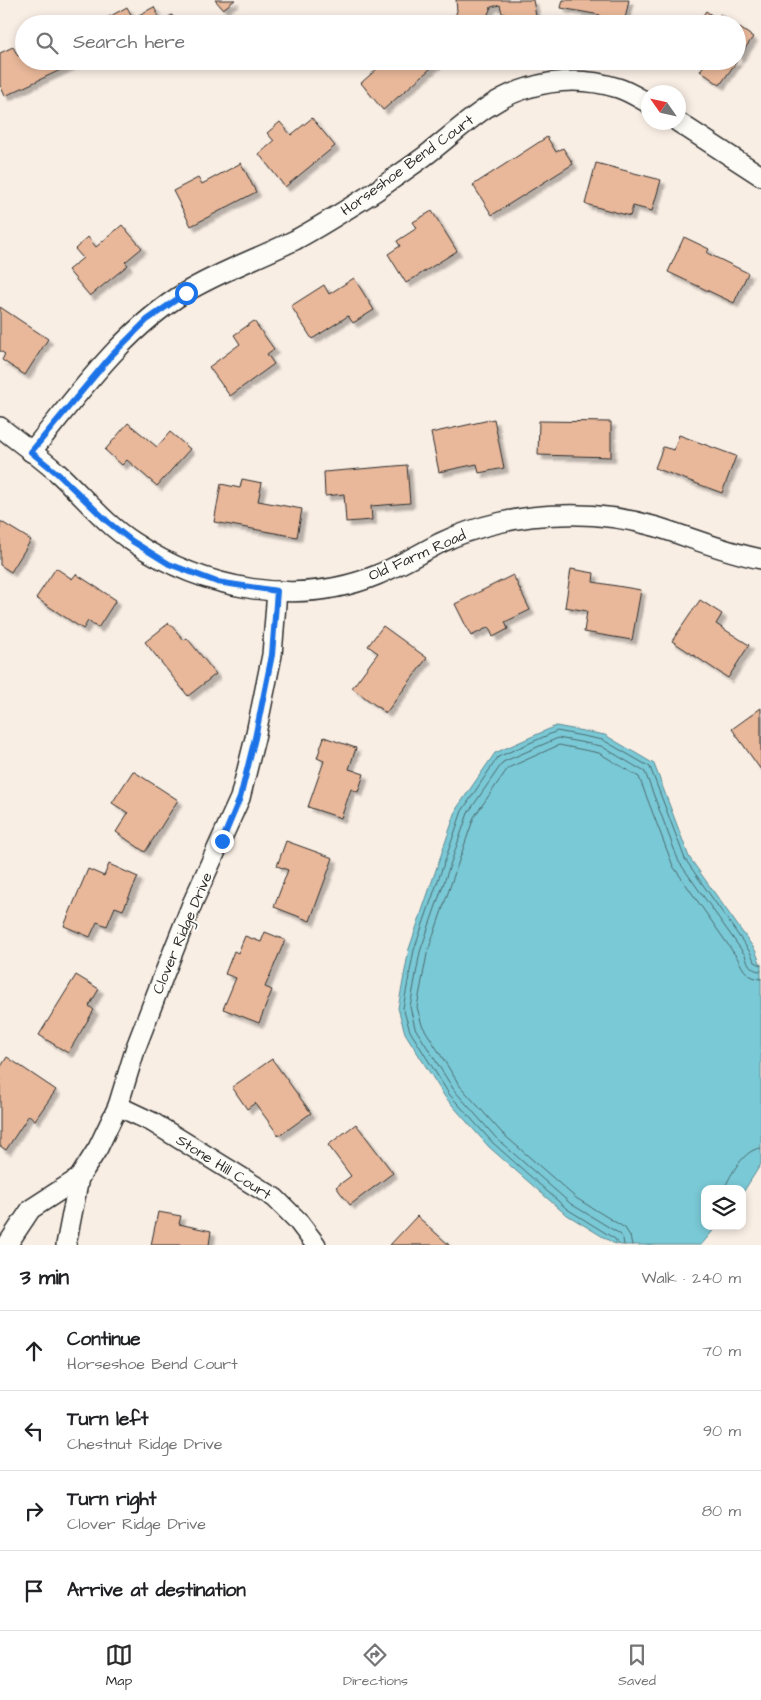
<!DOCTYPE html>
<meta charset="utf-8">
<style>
body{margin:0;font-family:"Architects Daughter",sans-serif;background:#f2f2f2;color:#202124}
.controls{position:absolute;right:15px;bottom:15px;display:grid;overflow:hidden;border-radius:10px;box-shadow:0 2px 8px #0003}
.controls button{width:45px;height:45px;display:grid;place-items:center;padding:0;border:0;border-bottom:1px solid #e0e0e0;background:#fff;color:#202124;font:25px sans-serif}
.compass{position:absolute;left:641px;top:85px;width:45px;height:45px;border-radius:50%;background:#fff;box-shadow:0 2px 8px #0003;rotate:304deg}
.stop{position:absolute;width:15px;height:15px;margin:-11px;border:4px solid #1a73e8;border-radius:50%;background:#fff}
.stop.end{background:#1a73e8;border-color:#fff;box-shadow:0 1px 5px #0008}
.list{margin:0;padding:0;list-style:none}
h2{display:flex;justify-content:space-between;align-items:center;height:65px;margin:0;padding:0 20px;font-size:21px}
h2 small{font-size:16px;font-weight:400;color:#757577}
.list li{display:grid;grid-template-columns:32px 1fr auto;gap:15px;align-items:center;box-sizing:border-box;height:80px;padding:0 20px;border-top:1px solid #e0e0e0}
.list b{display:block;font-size:19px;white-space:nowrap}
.list p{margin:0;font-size:16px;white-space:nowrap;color:#757577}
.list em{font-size:16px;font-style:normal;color:#757577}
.icon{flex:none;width:28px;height:28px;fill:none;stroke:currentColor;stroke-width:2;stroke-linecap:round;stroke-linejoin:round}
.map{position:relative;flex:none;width:761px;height:1245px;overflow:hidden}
.search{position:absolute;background:#fff;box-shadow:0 2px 8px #0003;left:15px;right:15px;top:15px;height:55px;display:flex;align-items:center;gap:12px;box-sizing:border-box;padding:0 18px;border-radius:28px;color:#757577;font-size:19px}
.sheet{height:385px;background:#fff}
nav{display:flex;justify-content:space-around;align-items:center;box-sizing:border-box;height:70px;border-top:1px solid #e0e0e0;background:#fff;font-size:14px;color:#757577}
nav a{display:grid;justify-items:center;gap:2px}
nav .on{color:#2b2b2b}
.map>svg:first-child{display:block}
.water{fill:#7ac9d6;stroke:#5a8a92}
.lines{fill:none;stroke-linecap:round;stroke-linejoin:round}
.shore{stroke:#4b6a6f;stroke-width:1}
.building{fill:#e9b89a;stroke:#2b2b2b;filter:url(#shadow)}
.minor-casing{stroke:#2b2b2b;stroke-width:22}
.minor{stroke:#fdfcf7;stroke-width:19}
.route{stroke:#1a73e8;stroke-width:6}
.labels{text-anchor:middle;stroke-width:4;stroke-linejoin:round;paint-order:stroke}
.street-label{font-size:15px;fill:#2b2b2b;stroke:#fdfcf7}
</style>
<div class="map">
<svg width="761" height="1245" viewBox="0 0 761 1245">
<defs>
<filter id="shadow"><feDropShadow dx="4.5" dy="4.5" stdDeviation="1" flood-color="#0004"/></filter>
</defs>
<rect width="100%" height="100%" fill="#f9eee4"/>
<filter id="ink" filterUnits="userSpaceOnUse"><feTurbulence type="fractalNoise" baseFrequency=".02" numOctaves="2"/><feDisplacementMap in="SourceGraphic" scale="10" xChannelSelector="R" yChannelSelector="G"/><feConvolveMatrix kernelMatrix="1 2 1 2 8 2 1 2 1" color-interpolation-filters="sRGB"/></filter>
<g filter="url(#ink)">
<polygon class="water" points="556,726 605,735 654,764 689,857 755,950 761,965 761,1164 742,1194 742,1189 705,1189 705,1226 717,1226 701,1245 621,1245 613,1243 564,1213 489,1147 445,1097 405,1033 398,1008 409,949 457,808 495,753"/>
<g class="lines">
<g class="shore">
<path d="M724 1189C731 1174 744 1149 761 1148"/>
<polyline points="618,1245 615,1239 567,1209 493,1143 449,1094 410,1031 403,1008 414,950 462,811 498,757 557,731 603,740 650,767 685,859 750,952 755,962 761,965"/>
<path d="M624 1245 623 1239 620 1234 571 1204 497 1139 454 1090 415 1028 410 1007 420 952 468 813 503 762 558 738 601 746 645 772 679 862 745 955C748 964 751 971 761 971"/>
<path d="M632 1245 630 1236 625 1228 576 1198 502 1133 460 1086 422 1025 417 1007 427 954 474 817 508 768 559 745 599 753 639 777 673 866 738 959C743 970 748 978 761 979"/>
</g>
</g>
<g class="building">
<polygon points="215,0 235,0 223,9"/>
<polygon points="456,0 533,0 536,16 516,19 502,13 500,5 491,7 484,24 452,24 457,11"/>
<polygon points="563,0 629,0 624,24 598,24 600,15 561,8"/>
<polygon points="127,7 133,18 154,7 161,21 172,15 176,24 96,24"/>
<polygon points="706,11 717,19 720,14 734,24 697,24"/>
<polygon points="737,26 753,37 737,60"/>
<polygon points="13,47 18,56 24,54 24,61 69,61 71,65 5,96 0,85 0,53"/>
<polygon points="386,61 436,61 437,63 383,110 361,83"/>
<polygon points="707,61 737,61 720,85 700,71"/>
<polygon points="312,118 335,146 285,187 259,154 274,141 267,133 280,122 291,135"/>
<polygon points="547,137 556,152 563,148 573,164 492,215 473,185"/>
<polygon points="241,163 256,192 191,226 173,191 198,178 202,184"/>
<polygon points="596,163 661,180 652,211 633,206 630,216 585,204"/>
<polygon points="432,211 457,251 406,283 388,254 400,246 397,241 417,228 413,222"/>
<polygon points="122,225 142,248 125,262 128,265 90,296 68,270 83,258 75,249 88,237 96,247"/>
<polygon points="684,237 709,249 707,253 748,273 734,303 668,272"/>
<polygon points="354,278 374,310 353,323 348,316 312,339 291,306 324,285 329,294"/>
<polygon points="0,307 48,339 25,375 2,360 5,354 0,351"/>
<polygon points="254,321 274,349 267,354 274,364 230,396 209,367 240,344 234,335"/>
<polygon points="494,419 504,468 479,473 477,464 439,472 431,433"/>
<polygon points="539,421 611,422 611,457 538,455"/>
<polygon points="128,423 157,447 170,432 190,449 157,486 127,460 122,465 105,450"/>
<polygon points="679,435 736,456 722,493 655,468 663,447 674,450"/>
<polygon points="407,465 410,503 371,506 372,520 346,522 344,494 325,496 324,472"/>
<polygon points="242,479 262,483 258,501 302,509 297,537 214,522 221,484 240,488"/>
<polygon points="0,521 31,540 11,572 0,565"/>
<polygon points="56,568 72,579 76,574 116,600 98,628 88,621 83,629 36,598"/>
<polygon points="571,569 594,573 593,582 641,590 632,640 584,632 587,611 565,607"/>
<polygon points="513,575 530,610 505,622 508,629 493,637 489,627 471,636 455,604"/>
<polygon points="700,600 722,614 716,624 749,645 728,678 672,641"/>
<polygon points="169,623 184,640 187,638 216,674 188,696 145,642"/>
<polygon points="383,626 427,658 386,713 352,688 378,653 368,646"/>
<polygon points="761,708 761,770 732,729"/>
<polygon points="324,737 356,748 349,769 364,774 358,792 351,789 341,818 308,807 324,761 317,758"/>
<polygon points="133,771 178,800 145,852 116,832 128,813 112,803"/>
<polygon points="286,841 333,858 310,921 274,907 288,870 277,866"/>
<polygon points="109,864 138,877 123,910 115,907 107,926 97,922 90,937 64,926 88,869 104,876"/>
<polygon points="265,932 285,940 265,987 272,990 259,1023 223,1009 236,978 225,974 234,951 238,953 245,936 261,942"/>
<polygon points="76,975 99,989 89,1006 94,1010 68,1053 39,1035"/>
<polygon points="7,1057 56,1090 35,1120 29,1115 6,1150 0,1146 0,1068"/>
<polygon points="272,1059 311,1113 279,1136 255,1103 247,1109 232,1087"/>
<polygon points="356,1124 393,1173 350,1205 336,1187 351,1176 328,1145"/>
<polygon points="158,1212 181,1216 179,1224 211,1231 209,1245 151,1245"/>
<polygon points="417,1216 449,1245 390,1245"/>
</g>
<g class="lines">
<defs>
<g id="minor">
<polyline points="678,122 761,176"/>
<path d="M0 427C20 443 40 457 59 474 84 497 105 524 133 542 203 589 297 608 377 575 399 566 419 554 440 543 475 526 523 515 562 515 594 514 626 518 657 527 692 538 725 552 761 559"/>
<path d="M31 452C78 395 122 331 186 292 221 271 259 258 295 240 323 225 349 208 376 191 392 179 409 168 425 156 458 131 488 99 528 88 557 79 589 79 618 88 628 91 639 98 648 103"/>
<polyline points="118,1106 152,1122 275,1198 297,1220 316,1245"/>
<polyline points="7,1245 31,1209 79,1178"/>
<polyline points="66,1245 79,1178 98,1148 118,1106 136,1047 163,977 192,904 240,798 255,738 272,655 277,591"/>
</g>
</defs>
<use href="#minor" class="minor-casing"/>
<use href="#minor" class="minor"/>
</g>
</g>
<g class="lines" filter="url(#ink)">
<polyline class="route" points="186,293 147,320 112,355 31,452 58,474 108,522 132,541 169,564 217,582 277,591 272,655 255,738 240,798 222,841"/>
</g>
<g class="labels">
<g class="street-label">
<text transform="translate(407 165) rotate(-36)" y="5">Horseshoe Bend Court</text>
<text transform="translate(417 555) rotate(-24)" y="5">Old Farm Road</text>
<text transform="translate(182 933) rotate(-67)" y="5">Clover Ridge Drive</text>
<text transform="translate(224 1167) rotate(32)" y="5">Stone Hill Court</text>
</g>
</g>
</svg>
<div class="controls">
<button><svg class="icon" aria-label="layers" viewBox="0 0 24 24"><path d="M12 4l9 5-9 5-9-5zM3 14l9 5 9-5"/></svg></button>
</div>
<svg class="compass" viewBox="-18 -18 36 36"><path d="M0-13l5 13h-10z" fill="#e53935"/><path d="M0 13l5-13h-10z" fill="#757577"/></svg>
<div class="stop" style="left:186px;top:293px"></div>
<div class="stop end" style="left:222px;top:841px"></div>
<div class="search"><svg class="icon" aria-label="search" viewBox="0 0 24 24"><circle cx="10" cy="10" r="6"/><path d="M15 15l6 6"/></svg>Search here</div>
</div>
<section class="sheet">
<h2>3 min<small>Walk · 240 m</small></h2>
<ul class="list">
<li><svg class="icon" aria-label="ahead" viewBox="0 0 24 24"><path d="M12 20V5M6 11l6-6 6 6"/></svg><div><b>Continue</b><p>Horseshoe Bend Court</p></div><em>70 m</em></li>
<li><svg class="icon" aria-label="left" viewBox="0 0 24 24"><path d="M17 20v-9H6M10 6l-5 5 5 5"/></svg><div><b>Turn left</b><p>Chestnut Ridge Drive</p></div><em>90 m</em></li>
<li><svg class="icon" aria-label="right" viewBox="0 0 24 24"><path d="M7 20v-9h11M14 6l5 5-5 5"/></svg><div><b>Turn right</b><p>Clover Ridge Drive</p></div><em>80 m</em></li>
<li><svg class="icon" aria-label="arrive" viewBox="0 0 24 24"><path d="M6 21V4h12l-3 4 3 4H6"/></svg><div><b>Arrive at destination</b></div></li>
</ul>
</section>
<nav>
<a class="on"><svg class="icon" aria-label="map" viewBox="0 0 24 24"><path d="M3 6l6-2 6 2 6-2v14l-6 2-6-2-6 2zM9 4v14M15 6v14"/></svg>Map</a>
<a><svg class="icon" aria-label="directions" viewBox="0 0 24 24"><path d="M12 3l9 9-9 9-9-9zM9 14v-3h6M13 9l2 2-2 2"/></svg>Directions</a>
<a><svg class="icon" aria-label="saved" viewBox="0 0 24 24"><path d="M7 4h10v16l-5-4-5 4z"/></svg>Saved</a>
</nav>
